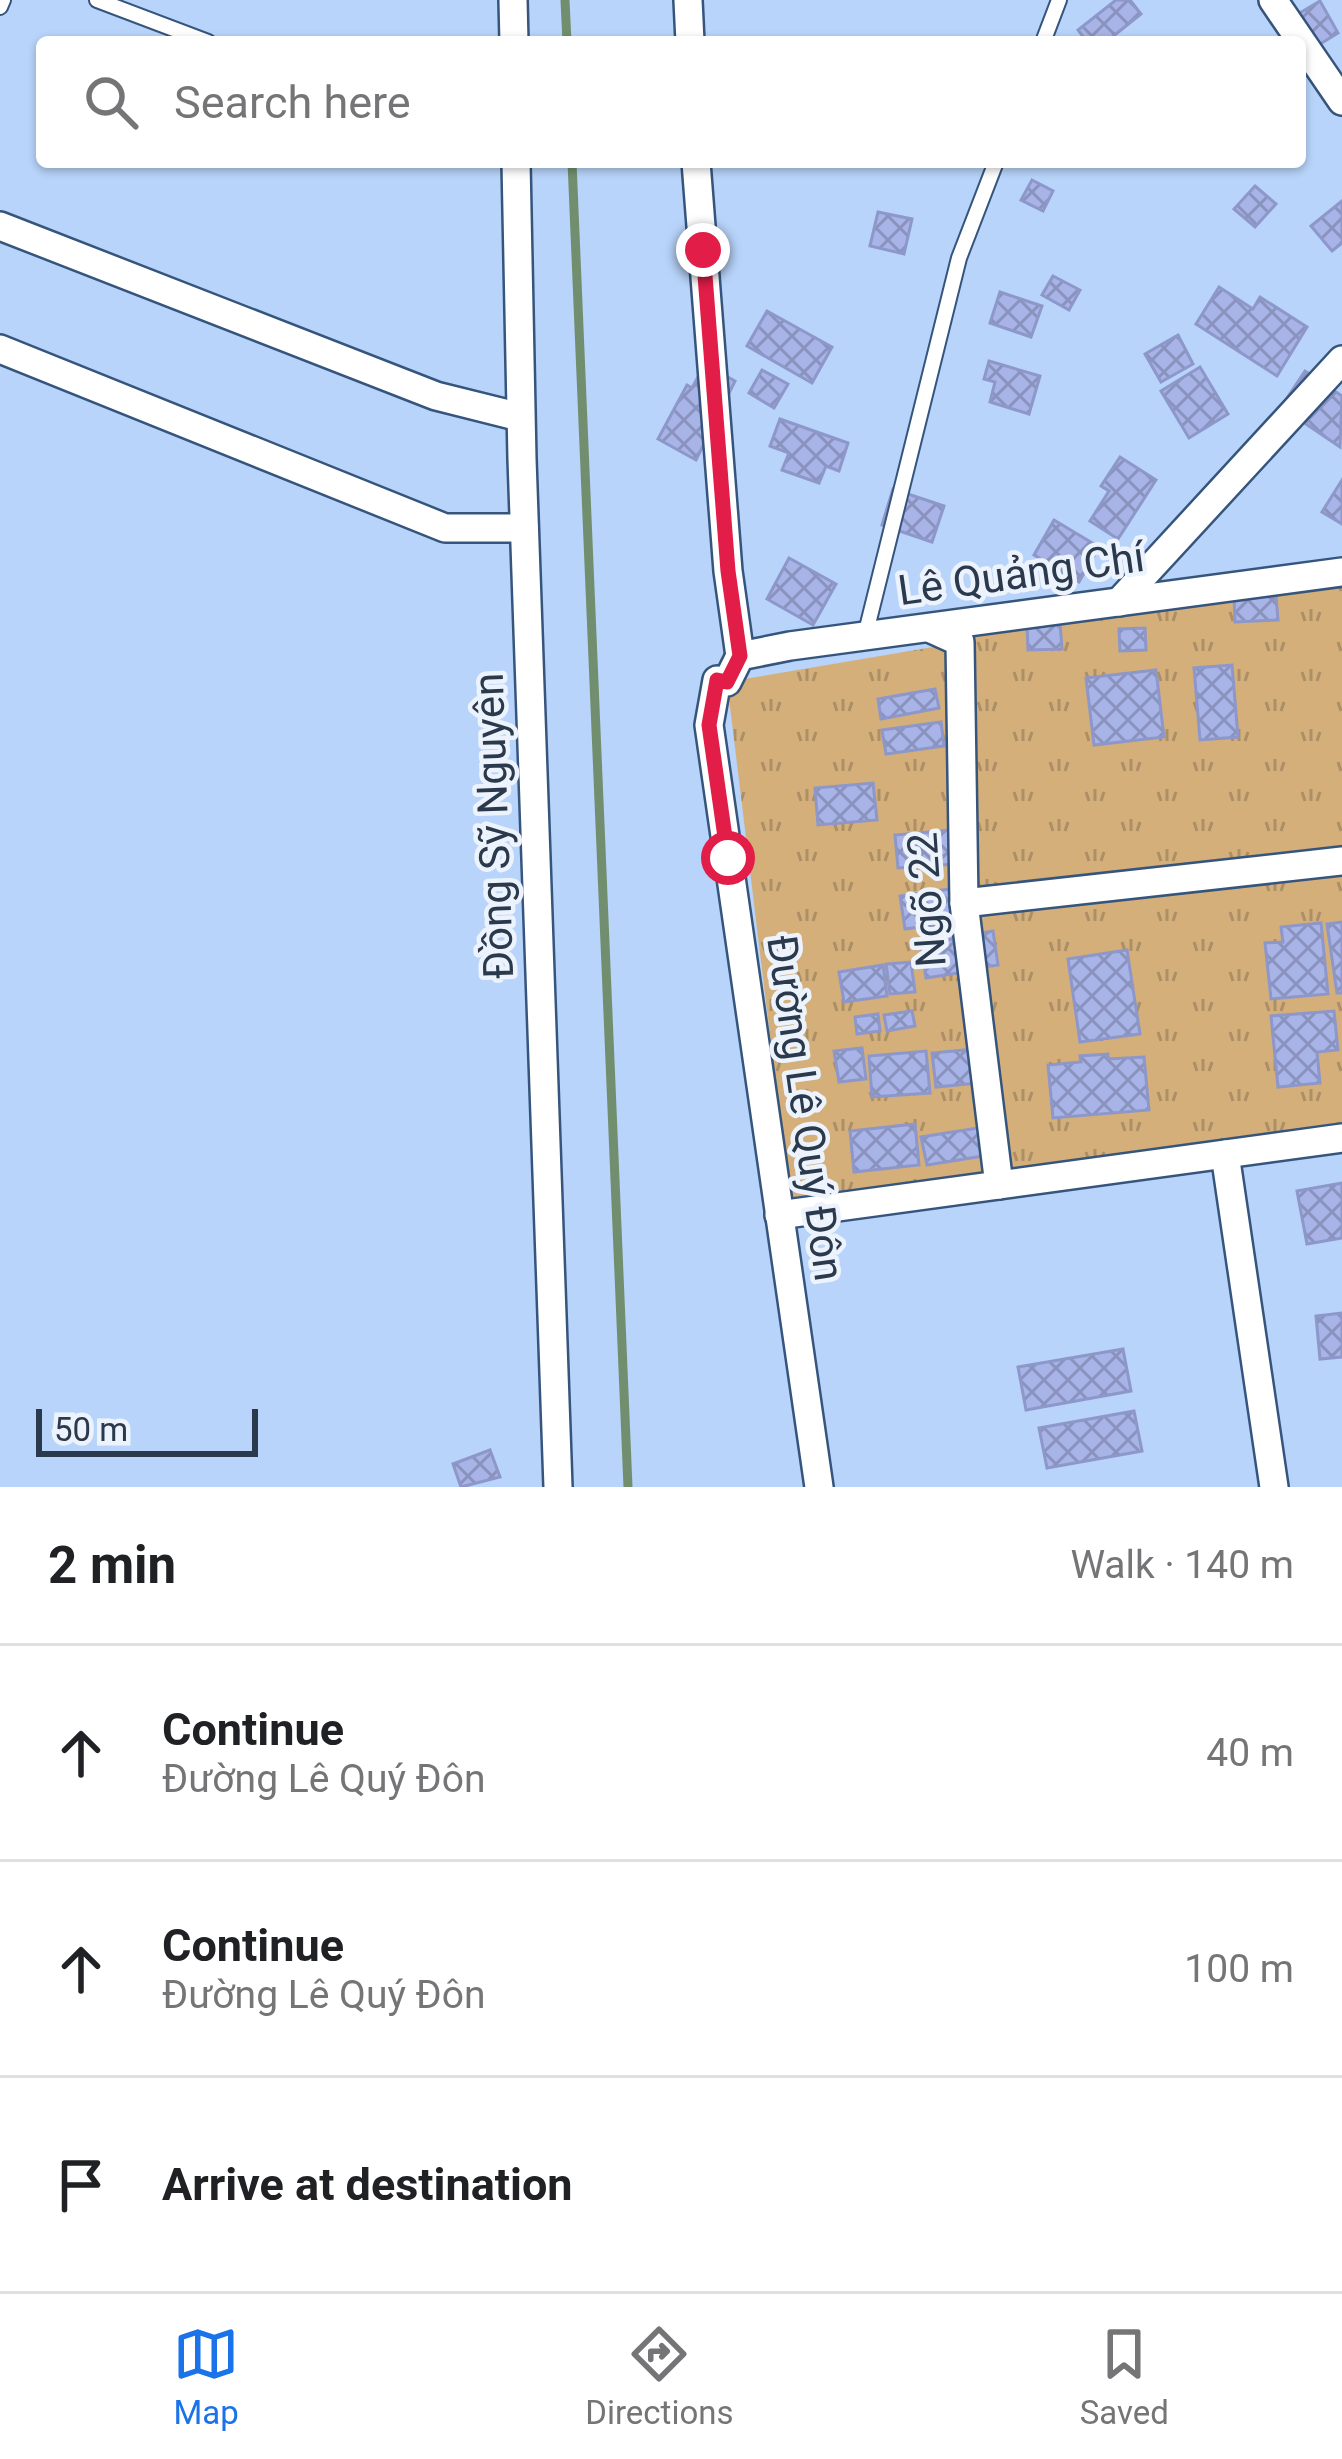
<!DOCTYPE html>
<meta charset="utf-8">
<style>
body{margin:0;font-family:Roboto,sans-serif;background:#f2f2f2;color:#202124}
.scale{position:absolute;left:36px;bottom:30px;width:222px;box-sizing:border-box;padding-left:12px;border:6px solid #2b394c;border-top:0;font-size:33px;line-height:42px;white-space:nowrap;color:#2b394c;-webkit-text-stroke:9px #ecf3fd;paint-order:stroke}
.stop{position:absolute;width:36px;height:36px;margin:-27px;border:9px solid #e11d48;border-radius:50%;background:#fff}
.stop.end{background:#e11d48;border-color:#fff;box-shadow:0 3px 12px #0008}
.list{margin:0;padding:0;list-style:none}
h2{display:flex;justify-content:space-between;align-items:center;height:156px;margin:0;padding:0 48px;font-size:51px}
h2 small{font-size:39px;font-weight:400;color:#757577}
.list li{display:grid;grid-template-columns:78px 1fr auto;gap:36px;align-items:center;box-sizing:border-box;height:216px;padding:0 48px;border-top:3px solid #e0e0e0}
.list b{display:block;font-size:45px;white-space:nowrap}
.list p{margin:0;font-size:39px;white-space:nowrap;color:#757577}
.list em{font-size:39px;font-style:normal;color:#757577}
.icon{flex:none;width:66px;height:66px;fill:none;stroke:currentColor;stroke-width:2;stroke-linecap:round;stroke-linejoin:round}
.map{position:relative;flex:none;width:1342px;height:1487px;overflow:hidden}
.search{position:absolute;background:#fff;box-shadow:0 3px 9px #0004;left:36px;right:36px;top:36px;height:132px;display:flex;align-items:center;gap:30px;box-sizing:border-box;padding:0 42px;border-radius:12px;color:#757577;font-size:45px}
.sheet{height:804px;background:#fff}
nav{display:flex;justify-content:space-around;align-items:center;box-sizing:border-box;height:168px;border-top:3px solid #e0e0e0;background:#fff;font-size:33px;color:#757577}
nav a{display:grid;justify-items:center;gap:6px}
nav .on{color:#1a73e8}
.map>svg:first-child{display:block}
.grass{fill:url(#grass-tufts)}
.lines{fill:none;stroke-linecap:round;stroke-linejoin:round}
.stream{stroke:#718f6e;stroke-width:9}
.building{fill:url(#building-cross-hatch);stroke:#8d97ca;stroke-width:3}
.service-casing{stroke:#36557d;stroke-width:18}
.minor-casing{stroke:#36557d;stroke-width:32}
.service{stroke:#fff;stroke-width:14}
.minor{stroke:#fff;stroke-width:27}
.route{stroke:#e11d48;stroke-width:15}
.labels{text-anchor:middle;stroke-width:9;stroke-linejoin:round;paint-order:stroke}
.street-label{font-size:42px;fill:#2b394c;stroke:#ecf3fd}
</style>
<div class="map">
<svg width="1342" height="1487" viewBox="0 0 1342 1487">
<defs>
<pattern id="grass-tufts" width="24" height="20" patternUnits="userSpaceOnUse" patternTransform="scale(3)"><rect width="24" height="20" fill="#d4af7a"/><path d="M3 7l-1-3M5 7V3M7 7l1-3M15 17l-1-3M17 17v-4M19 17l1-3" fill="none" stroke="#ac8f66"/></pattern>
<pattern id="building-cross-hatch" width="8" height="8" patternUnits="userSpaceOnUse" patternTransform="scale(3)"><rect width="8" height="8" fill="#a8b3e7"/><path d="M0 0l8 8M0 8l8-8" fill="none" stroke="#8993bd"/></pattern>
</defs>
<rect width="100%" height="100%" fill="#b8d4fa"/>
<polygon class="grass" points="1342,572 1342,1135 986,1172 790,1199 727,682 939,646 938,627"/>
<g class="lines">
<g class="stream">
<polyline points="565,0 567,42"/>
<polyline points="572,162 628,1487"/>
</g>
</g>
<g class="building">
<polygon points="1116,0 1130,0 1141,14 1106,42 1087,42 1078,30"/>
<polygon points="1320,1 1338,33 1317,46 1298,14"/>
<polygon points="1032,180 1053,191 1043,211 1021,200"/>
<polygon points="1255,186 1276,204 1255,227 1234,209"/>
<polygon points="1342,201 1342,243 1332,251 1311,226"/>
<polygon points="878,212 912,219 904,254 870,246"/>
<polygon points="1053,276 1080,290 1069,310 1042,295"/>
<polygon points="1219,287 1253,309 1260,297 1307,327 1277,376 1196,324"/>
<polygon points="1000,292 1042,306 1031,337 990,323"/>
<polygon points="767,311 832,347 812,383 747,346"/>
<polygon points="1178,335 1193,364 1161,382 1145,354"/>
<polygon points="989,361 1040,376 1029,414 990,402 995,382 984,379"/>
<polygon points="705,364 735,381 696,460 658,439 687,385 692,388"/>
<polygon points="1200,367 1228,414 1189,438 1161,391"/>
<polygon points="762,370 788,384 774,408 749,393"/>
<polygon points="1305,371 1342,396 1340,447 1281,407"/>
<polygon points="780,419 848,443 839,471 826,466 819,483 782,470 789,453 770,446"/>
<polygon points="1120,457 1156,480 1118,539 1090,521 1109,491 1101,486"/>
<polygon points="1342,480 1342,524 1322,512"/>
<polygon points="893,489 944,506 932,542 882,525"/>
<polygon points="1054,520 1099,547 1079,582 1034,555"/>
<polygon points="789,558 836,584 813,625 767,599"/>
<polygon points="1276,596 1278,620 1235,622 1234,597"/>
<polygon points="1060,623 1062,649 1028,650 1027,625"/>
<polygon points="1145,628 1146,650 1120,651 1119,629"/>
<polygon points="1232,665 1238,737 1200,740 1194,668"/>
<polygon points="1156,670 1164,737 1094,745 1086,678"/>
<polygon points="935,689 939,708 881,719 878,699"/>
<polygon points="941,722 944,746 886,754 882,730"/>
<polygon points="873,783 877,820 818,825 815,788"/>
<polygon points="952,830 955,864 898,868 895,835"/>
<polygon points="957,888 962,921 905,929 900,896"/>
<polygon points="1342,922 1342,993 1337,993 1327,924"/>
<polygon points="1321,923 1328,994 1271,999 1265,943 1283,942 1281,927"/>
<polygon points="993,931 998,965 977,968 972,935"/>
<polygon points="959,938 965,972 926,978 921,944"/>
<polygon points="1127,950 1140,1034 1080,1042 1068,959"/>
<polygon points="911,962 915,992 890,994 886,964"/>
<polygon points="883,965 887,996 844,1002 839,972"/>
<polygon points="912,1011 915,1026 887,1031 884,1015"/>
<polygon points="1334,1011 1338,1050 1317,1052 1320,1083 1278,1087 1271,1016"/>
<polygon points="878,1014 880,1031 857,1034 855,1017"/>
<polygon points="862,1048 866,1079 839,1082 834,1051"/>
<polygon points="976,1049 979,1083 936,1087 932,1053"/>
<polygon points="926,1051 930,1093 872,1097 869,1056"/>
<polygon points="1108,1054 1108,1059 1144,1057 1149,1110 1053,1118 1048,1065 1081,1062 1080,1056"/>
<polygon points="915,1124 919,1165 854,1172 850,1131"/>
<polygon points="978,1128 983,1156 927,1165 921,1137"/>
<polygon points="1342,1183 1342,1238 1307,1244 1297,1191"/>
<polygon points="1342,1313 1342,1357 1320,1359 1316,1316"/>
<polygon points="1123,1349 1131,1391 1026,1410 1018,1367"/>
<polygon points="1134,1411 1142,1451 1047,1468 1039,1428"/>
<polygon points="490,1450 500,1477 461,1487 453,1464"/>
</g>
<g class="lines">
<defs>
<g id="service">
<polyline points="97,0 208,42"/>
<polyline points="0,7 3,0"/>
<polyline points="1043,42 1059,0"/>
<polyline points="865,636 959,258 996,162"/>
</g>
<g id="minor">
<polyline points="513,0 514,42"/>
<polyline points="688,0 690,42"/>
<polyline points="1273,0 1342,101"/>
<polyline points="516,162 522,459 558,1487"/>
<polyline points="696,162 728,571 740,656"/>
<polyline points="0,226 436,396 520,417"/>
<polyline points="0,349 445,528 524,528"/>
<polyline points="1119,602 1342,360"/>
<polyline points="929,628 960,642 964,903 999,1185"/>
<polyline points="964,903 1342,861"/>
<polyline points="1225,1154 1274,1487"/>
<polyline points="779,1215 1342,1138"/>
<polyline points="819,1487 709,725 717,680 727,682 740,656 790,646 1342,572"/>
</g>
</defs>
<use href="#service" class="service-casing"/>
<use href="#minor" class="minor-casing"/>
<use href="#service" class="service"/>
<use href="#minor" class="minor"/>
</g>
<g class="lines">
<polyline class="route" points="703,250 728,571 740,656 727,682 717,680 709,725 728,858"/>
</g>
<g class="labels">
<g class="street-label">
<text transform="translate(1021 573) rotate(-8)" y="15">Lê Quảng Chí</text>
<text transform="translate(493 826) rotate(-92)" y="15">Đồng Sỹ Nguyên</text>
<text transform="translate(926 900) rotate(-94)" y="15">Ngõ 22</text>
<text transform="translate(806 1108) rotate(82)" y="15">Đường Lê Quý Đôn</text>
</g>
</g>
</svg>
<div class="scale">50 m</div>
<div class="stop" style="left:728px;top:858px"></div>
<div class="stop end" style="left:703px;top:250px"></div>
<div class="search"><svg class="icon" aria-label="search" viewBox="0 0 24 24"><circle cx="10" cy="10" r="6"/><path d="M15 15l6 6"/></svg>Search here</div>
</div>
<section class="sheet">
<h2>2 min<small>Walk · 140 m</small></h2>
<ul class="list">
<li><svg class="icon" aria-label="ahead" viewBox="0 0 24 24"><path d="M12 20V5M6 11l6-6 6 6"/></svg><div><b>Continue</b><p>Đường Lê Quý Đôn</p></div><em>40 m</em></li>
<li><svg class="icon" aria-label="ahead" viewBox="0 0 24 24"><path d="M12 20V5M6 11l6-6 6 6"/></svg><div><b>Continue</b><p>Đường Lê Quý Đôn</p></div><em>100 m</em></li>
<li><svg class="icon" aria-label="arrive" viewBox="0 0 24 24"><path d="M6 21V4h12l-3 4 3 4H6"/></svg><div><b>Arrive at destination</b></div></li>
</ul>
</section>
<nav>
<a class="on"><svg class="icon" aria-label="map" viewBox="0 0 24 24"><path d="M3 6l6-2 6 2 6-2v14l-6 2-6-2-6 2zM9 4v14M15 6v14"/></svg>Map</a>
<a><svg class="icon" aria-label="directions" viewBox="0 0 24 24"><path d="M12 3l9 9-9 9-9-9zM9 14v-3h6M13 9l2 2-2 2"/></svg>Directions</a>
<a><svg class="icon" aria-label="saved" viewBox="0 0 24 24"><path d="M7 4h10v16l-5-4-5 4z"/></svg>Saved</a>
</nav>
